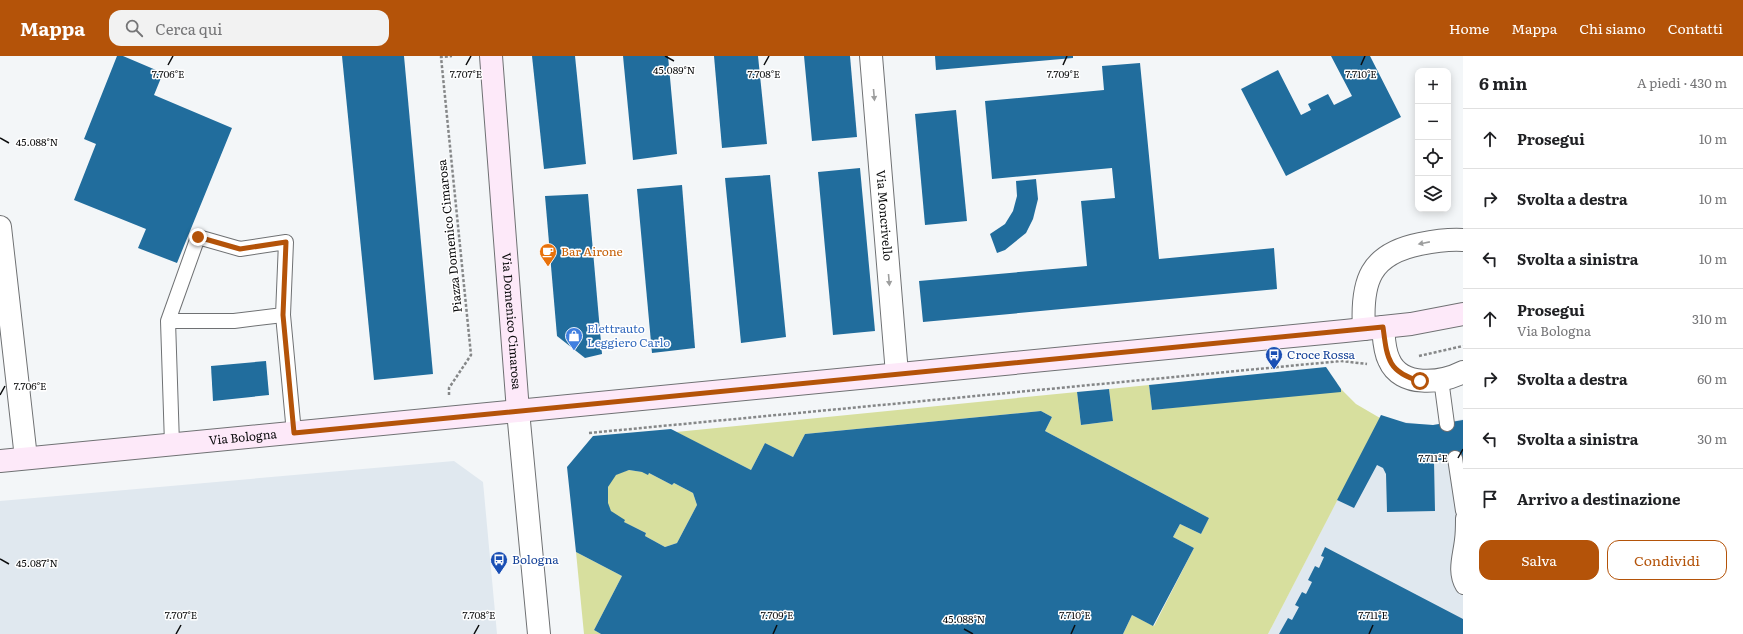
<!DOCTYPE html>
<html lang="it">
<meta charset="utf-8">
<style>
body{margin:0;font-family:Literata,serif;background:#f2f2f2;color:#202124}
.controls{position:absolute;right:12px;top:12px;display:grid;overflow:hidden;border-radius:8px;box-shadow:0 2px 10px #0003}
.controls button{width:36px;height:36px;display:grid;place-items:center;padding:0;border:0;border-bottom:1px solid #e0e0e0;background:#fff;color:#202124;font:20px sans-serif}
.stop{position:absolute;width:12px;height:12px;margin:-9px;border:3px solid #b45309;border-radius:50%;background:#fff}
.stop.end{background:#b45309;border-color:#fff;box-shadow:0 1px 4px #0008}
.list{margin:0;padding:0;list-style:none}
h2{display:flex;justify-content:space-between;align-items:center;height:52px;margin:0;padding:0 16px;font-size:17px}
h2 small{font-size:13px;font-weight:400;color:#757577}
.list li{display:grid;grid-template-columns:26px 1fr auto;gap:12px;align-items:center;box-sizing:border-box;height:60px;padding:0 16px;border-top:1px solid #e0e0e0}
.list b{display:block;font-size:15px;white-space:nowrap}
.list p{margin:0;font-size:13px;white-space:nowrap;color:#757577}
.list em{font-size:13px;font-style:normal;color:#757577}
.actions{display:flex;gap:8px;padding:12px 16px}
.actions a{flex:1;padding:9px 0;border:1px solid #b45309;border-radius:12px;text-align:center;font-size:14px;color:#b45309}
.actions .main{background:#b45309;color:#fff}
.icon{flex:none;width:22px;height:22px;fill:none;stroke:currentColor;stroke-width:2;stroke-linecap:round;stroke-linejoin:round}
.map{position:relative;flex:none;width:1463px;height:578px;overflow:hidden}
header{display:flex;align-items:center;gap:24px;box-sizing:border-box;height:56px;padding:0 20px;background:#b45309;color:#fff}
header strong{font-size:19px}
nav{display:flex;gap:22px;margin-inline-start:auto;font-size:14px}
.search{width:280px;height:36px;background:#f2f2f2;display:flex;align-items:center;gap:10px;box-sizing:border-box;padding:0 14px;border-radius:12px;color:#757577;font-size:15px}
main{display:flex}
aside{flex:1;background:#fff}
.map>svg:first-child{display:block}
.built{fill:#e0e8ef}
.green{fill:#d7df9e}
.building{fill:#216d9d;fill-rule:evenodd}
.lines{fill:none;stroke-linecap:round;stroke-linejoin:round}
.lane-casing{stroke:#6f7173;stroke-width:16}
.street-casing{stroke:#6f7173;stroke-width:24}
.secondary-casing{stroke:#6f7173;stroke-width:24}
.path{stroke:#858788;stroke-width:2.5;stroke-dasharray:3 2;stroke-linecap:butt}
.lane{stroke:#fff;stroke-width:14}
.street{stroke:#fff;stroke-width:22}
.secondary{stroke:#fde9f9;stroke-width:22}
.oneway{fill:#9d9e9e}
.route{stroke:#b45309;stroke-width:5}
.ticks{fill:none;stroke:#0b0c0d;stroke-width:1.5}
.labels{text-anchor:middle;stroke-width:3;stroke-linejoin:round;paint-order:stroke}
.street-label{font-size:12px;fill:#0b0c0d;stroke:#fff}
.food-label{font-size:12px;fill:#c56008;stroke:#fff;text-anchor:start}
.shop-label{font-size:12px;fill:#366cbe;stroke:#fff;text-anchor:start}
.transit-label{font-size:12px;fill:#164399;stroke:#fff;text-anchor:start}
.ticks-label{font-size:10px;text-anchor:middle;fill:#0b0c0d;stroke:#fff;stroke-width:3;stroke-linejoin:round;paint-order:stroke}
</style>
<header>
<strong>Mappa</strong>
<div class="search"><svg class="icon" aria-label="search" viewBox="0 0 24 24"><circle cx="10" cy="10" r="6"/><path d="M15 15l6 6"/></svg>Cerca qui</div>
<nav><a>Home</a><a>Mappa</a><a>Chi siamo</a><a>Contatti</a></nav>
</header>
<main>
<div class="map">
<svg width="1463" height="578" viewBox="0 0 1463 578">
<rect width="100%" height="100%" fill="#f3f6f8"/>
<g class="built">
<polygon points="1381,359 1393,364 1419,368 1433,369 1463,363 1463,578 1268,578"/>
<polygon points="454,405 483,426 497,578 0,578 0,445"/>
</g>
<g class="green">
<polygon points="1149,329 1152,354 1341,333 1356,348 1380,362 1268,578 1123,578 1132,559 1154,570 1194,492 1173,481 1180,468 1201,478 1209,462 1045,375 1052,361 1041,355 805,378 793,401 765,387 751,414 676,376 1077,336 1081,369 1113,365 1109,333"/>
<path d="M629 414 649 417 672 429 674 427 693 437 697 449 677 487 665 491 645 480 646 477C635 471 619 466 611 455 604 445 606 425 617 418 621 416 625 415 629 414Z"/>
<polygon points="576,496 622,520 594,574 601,578 584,578"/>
</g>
<g class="building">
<polygon points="117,0 123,0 163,17 154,39 232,72 177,207 138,192 146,173 74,144 96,88 84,83"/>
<polygon points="342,0 404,0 433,318 374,324"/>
<polygon points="532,0 575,0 586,108 544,113"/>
<polygon points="623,0 668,0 677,98 633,104"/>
<polygon points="714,0 758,0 767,88 722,92"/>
<polygon points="804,0 850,0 857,81 812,85"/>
<polygon points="935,0 1073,0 1073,2 936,14"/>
<polygon points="1331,0 1370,0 1401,61 1286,120 1241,33 1278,14 1301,59 1311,54 1308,48 1328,38 1334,49 1352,40"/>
<polygon points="1140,7 1159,203 1274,192 1277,233 923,266 919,225 1087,210 1081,145 1115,142 1112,112 992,123 985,45 1104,34 1102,10"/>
<polygon points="956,54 967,165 925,169 915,58"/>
<polygon points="860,112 875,275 833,279 818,116"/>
<polygon points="770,119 786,281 741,287 725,122"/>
<polygon points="1036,123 1038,143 1033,163 1026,177 1005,194 997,197 990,178 1005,168 1013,155 1017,140 1016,125"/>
<polygon points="682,129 695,292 652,297 637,133"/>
<polygon points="588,138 602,298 585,302 557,280 545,140"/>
<polygon points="266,305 269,339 213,345 211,310"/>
<polygon points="1326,311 1341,333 1341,336 1152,354 1149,329"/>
<polygon points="1109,333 1113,365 1081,369 1077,336"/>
<path d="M1041 355 1052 361 1045 375 1209 462 1201 478 1180 468 1173 481 1194 492 1153 570 1132 559 1123 578H601L594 574 622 520 576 496 567 411 593 380 671 373 751 414 765 387 793 401 805 378ZM629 414 642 416 648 419 649 417 672 429 674 427 693 437 697 449 677 487 665 491 645 480 646 477 624 466 625 464 611 455 608 447V431L616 419Z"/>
<polygon points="1381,359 1406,367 1433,369 1463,364 1463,401 1434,405 1435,455 1387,456 1386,418 1383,412 1377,409 1354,452 1337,444"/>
<polygon points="1325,491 1463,563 1463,578 1279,578 1288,562 1292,564 1299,551 1295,549 1302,536 1306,538 1312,526 1308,524 1315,510 1319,512 1324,501 1321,500"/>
</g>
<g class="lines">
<defs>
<g id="lane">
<polyline points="283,259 294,377"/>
<polyline points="168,265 234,265 283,259 286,186 240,193 198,181 168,265 172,388"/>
<polyline points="1441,323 1447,368"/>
<polyline points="1455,402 1463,455"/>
<path d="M1463 462C1463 469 1463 477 1462 484 1460 501 1454 516 1463 531"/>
</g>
<g id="street">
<path id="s1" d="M871 0 897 318"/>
<polyline points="0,171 26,402"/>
<path d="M1383 271C1384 282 1384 294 1389 304 1401 332 1441 327 1463 316"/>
<path d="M1364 273C1361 225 1370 198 1420 188 1435 185 1448 183 1463 184"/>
<polyline points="518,355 539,578"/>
</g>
<g id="secondary">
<path id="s2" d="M491 0 518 355"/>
<path id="s3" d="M0 405 1345 275 1411 268 1463 258"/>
</g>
</defs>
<use href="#lane" class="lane-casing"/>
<use href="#street" class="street-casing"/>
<use href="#secondary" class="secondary-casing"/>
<g class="path">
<polyline points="1419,300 1463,290"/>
<polyline points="449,339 449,332 471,299 441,1 452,0"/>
<polyline points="589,377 1341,305 1367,308"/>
</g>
<use href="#lane" class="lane"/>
<use href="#street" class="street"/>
<use href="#secondary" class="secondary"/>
</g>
<defs><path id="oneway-solid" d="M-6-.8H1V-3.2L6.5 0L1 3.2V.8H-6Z"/></defs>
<g class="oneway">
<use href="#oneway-solid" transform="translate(874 39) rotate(85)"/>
<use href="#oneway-solid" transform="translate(1424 187) rotate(169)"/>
<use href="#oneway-solid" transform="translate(889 224) rotate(85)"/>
</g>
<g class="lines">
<path class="route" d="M198 181 240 193 286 186 283 259 294 377 1383 271C1387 301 1387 316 1420 325"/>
</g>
<path class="ticks" d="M665 0 674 5M168 9 173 0M466 9 471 0M764 9 769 0M1063 9 1067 0M1361 9 1365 0M0 82 9 87M0 339 5 330M1458 402 1463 393M0 503 9 508M964 573 973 578M176 578 181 569M474 578 479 569M773 578 777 569M1071 578 1075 569M1369 578 1373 569"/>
<defs>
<symbol id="cafe-pin" viewBox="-11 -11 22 30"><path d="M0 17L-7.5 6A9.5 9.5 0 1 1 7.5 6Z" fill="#e8710a" stroke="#fff"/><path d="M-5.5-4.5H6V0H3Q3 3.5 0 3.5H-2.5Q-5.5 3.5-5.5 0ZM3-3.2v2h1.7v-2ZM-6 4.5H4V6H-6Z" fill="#fff"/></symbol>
<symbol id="shop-pin" viewBox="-11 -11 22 30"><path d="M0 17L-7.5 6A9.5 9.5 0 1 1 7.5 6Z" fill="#3f7fe0" stroke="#fff"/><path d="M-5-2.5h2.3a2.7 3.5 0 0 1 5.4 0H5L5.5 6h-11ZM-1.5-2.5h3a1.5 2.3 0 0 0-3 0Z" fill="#fff"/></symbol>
<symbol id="bus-pin" viewBox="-11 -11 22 30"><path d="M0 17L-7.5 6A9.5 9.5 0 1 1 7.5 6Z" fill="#1a4fb4" stroke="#fff"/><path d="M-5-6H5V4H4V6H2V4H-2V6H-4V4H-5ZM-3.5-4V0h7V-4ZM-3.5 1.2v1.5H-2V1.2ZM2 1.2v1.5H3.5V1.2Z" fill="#fff"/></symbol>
</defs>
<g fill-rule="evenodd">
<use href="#cafe-pin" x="538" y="186" width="20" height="27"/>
<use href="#shop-pin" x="564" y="270" width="20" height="27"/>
<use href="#bus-pin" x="1264" y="289" width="20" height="27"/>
<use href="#bus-pin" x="489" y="494" width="20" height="27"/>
</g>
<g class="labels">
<g class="street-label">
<text dy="4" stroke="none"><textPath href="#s1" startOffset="160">Via Moncrivello</textPath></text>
<text transform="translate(450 180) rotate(-96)" y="4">Piazza Domenico Cimarosa</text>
<text dy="4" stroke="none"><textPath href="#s2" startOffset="266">Via Domenico Cimarosa</textPath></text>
<text dy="4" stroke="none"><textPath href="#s3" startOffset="244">Via Bologna</textPath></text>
</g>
<g class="food-label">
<text x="561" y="200">Bar Airone</text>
</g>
<g class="shop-label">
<text x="587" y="277">Elettrauto<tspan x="587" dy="14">Leggiero Carlo</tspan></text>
</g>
<g class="transit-label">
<text x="1287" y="303">Croce Rossa</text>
<text x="512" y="508">Bologna</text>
</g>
</g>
<g class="ticks-label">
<text x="674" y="18">45.089°N</text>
<text x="168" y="22">7.706°E</text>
<text x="466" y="22">7.707°E</text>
<text x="764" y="22">7.708°E</text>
<text x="1063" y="22">7.709°E</text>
<text x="1361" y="22">7.710°E</text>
<text x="37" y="90">45.088°N</text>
<text x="30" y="334">7.706°E</text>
<text x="1433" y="406">7.711°E</text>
<text x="37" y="511">45.087°N</text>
<text x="181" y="563">7.707°E</text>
<text x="479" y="563">7.708°E</text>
<text x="777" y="563">7.709°E</text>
<text x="1075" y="563">7.710°E</text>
<text x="1373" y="563">7.711°E</text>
<text x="964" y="567">45.088°N</text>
</g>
</svg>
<div class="controls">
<button>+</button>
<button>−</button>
<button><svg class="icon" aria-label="locate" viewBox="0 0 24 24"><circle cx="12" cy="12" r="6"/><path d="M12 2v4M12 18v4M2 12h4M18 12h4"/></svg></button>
<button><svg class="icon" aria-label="layers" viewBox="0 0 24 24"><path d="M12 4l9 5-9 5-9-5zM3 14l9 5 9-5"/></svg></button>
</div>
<div class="stop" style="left:1420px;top:325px"></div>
<div class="stop end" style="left:198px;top:181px"></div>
</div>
<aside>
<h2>6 min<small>A piedi · 430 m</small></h2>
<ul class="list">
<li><svg class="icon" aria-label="ahead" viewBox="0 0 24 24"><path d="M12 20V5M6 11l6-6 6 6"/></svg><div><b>Prosegui</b></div><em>10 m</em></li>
<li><svg class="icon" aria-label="right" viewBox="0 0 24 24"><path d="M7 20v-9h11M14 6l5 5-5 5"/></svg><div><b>Svolta a destra</b></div><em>10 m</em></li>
<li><svg class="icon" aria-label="left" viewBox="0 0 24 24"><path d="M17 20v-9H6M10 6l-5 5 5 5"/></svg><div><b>Svolta a sinistra</b></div><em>10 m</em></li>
<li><svg class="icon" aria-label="ahead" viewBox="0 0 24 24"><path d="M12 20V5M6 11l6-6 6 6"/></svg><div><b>Prosegui</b><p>Via Bologna</p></div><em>310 m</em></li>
<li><svg class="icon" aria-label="right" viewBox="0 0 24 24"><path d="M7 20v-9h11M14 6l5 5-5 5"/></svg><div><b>Svolta a destra</b></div><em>60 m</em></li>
<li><svg class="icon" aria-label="left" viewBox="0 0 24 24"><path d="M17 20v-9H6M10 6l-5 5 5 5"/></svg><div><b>Svolta a sinistra</b></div><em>30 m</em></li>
<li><svg class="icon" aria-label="arrive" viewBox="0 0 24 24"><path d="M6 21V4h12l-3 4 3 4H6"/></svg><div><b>Arrivo a destinazione</b></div></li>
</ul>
<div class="actions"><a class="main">Salva</a><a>Condividi</a></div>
</aside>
</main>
